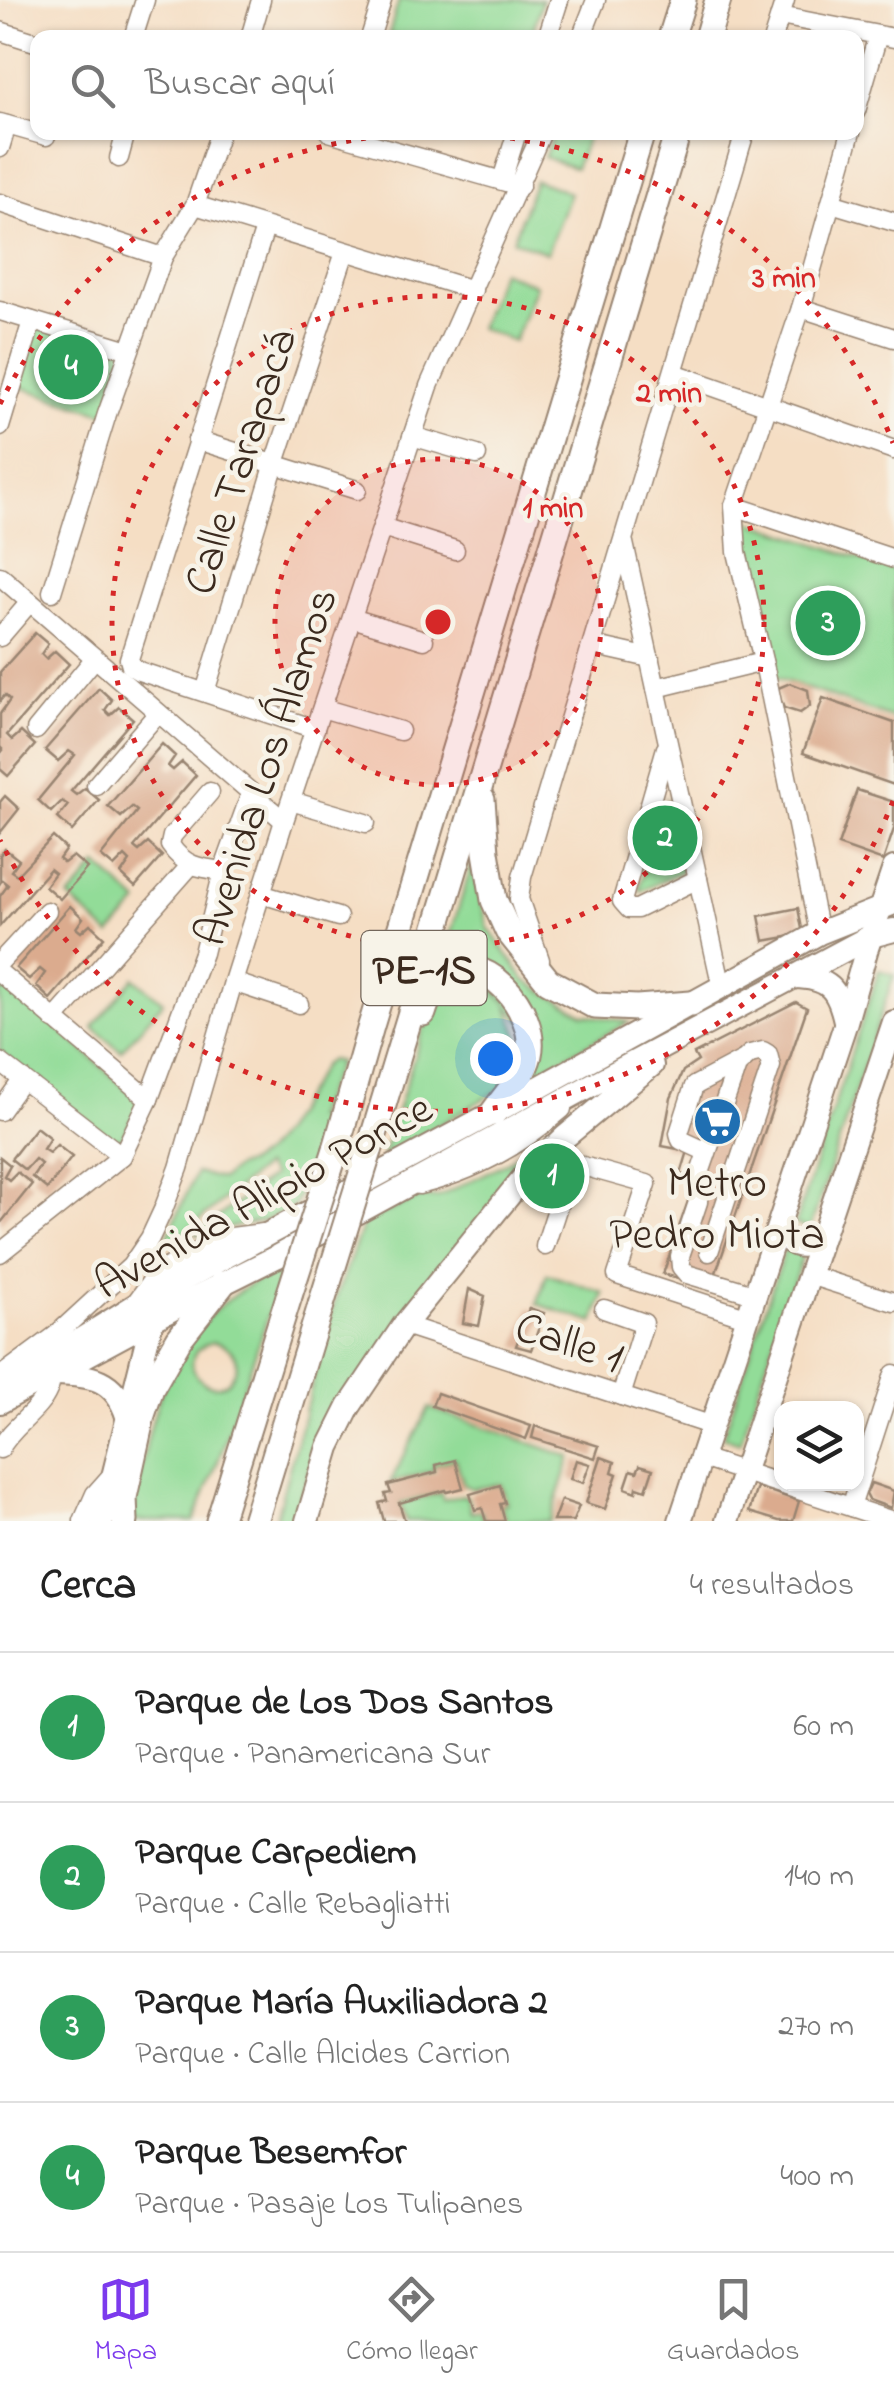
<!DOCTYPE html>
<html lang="es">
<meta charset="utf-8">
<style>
body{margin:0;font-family:"Indie Flower",sans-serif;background:#f2f2f2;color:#222}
.controls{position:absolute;right:30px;bottom:30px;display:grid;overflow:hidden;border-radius:20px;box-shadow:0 2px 8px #0004}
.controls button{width:90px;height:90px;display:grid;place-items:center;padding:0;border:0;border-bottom:2px solid #e0e0e0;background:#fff;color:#222;font:50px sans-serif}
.you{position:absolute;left:495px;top:1058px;width:35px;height:35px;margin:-25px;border:8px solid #fff;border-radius:50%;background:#1a73e8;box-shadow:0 0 0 15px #1a73e833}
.badge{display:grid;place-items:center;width:65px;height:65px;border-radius:50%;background:#7c3aed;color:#fff;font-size:32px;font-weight:700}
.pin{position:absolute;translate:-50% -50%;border:5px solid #fff;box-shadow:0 2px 10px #0006}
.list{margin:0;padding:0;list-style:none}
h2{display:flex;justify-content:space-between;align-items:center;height:130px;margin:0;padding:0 40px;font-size:42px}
h2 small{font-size:32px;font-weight:400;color:#767676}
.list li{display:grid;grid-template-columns:65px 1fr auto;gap:30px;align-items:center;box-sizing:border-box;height:150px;padding:0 40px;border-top:2px solid #e0e0e0}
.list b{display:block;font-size:38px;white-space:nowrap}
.list p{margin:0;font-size:32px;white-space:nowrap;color:#767676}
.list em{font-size:32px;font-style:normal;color:#767676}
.icon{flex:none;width:55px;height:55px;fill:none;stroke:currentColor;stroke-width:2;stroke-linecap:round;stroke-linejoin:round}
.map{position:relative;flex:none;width:894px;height:1521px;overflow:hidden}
.search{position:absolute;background:#fff;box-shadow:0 2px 8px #0004;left:30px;right:30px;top:30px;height:110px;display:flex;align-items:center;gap:25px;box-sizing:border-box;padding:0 35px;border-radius:20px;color:#767676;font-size:38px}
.sheet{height:730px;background:#fff}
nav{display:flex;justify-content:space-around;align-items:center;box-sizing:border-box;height:140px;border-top:2px solid #e0e0e0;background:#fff;font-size:28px;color:#767676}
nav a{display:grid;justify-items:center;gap:5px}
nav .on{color:#7c3aed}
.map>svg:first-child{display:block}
.green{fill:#92dc98;stroke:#66835b;stroke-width:2.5;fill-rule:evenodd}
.building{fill:#dbab8e}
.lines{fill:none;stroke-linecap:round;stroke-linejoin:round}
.minor-casing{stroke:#988471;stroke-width:21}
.major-casing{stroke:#988471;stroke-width:26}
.highway-casing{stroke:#988471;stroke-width:29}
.minor{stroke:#fff;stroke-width:18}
.major{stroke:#fff;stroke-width:22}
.highway{stroke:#fff;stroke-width:25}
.highway-bridge-casing{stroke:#988471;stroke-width:29;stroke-linecap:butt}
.highway-bridge{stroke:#fff;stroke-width:25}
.ring{fill:none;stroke:#d62828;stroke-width:5;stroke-dasharray:5 10}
.labels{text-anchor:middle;stroke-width:9;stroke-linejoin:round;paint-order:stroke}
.shield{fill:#f7f3e8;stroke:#73665b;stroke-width:2.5}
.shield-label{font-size:42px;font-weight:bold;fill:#3b2a1e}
.street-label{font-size:45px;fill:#3b2a1e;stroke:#f7f3e8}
.poi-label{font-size:45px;fill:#3b2a1e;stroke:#f7f3e8}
.centre{fill:#d62828;stroke:#f7f3e8;stroke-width:5}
.ring-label{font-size:30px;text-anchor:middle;font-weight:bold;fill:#d62828;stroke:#f7f3e8;stroke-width:9;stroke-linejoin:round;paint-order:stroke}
</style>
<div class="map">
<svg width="894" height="1521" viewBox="0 0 894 1521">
<rect width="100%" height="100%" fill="#f7f3e8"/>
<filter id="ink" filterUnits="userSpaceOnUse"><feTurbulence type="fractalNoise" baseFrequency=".01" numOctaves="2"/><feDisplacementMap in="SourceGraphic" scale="20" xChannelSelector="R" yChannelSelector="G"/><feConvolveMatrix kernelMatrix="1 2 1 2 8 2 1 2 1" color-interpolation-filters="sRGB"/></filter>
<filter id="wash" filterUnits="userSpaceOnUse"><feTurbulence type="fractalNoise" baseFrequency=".0048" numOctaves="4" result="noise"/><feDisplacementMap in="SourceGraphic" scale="40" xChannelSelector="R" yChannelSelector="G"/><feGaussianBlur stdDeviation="2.25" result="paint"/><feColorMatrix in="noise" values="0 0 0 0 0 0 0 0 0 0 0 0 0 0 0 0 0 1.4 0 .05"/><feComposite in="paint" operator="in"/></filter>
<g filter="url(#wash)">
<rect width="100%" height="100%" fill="#f5dec4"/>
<g class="green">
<polygon points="399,0 542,0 531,37 402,38 389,34"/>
<polygon points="554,133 589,133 575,168 544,157"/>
<polygon points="535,180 570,193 547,253 513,240"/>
<polygon points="501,271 536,285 514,341 479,328"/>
<polygon points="32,321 129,350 107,414 13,385"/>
<polygon points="743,519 894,570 894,719 774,677 744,549"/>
<polygon points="667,801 682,871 641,891 639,888 664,804"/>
<polygon points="472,864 488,928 526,981 583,1014 629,1022 534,1073 538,1040 469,962 441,965"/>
<polygon points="98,865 139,903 110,935 69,898"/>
<polygon points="879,970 894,975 810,1229 795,1224"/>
<polygon points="0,976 138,1099 139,1105 122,1139 110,1139 0,1052"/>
<polygon points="134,978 163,1002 121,1051 93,1027"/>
<polygon points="475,979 506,1002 521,1042 509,1084 382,1158 432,1001 444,985"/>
<polygon points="330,1060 339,1062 314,1118 324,1118 317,1163 314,1162 307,1182 303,1182 294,1207 266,1220 194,1235 272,1176 264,1166 170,1245 165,1242 196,1173 222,1179 236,1167 249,1163 264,1153 282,1132 323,1065"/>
<polygon points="612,1089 572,1121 320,1441 292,1521 275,1521 337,1294 364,1222 419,1198 438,1197 502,1165 533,1145 568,1111 589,1096"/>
<polygon points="785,1248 803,1254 740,1443 723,1437"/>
<path d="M282 1268 273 1302 220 1456 194 1521H133C134 1500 139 1480 143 1460 150 1425 160 1388 177 1357 199 1318 241 1285 282 1268ZM212 1342C229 1344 244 1358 233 1375 213 1409 166 1357 212 1342Z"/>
<polygon points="547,1274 604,1293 594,1323 537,1304"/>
<polygon points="429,1408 571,1457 550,1521 506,1521 501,1505 507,1503 501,1484 473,1489 464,1485 456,1459 433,1465 434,1470 390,1483"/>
<polygon points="441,1493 443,1500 462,1495 467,1497 471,1513 481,1511 484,1521 406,1521 400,1503"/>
</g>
<g id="blocks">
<g class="building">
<polygon points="35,633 48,644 41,654 46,659 55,651 69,664 7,735 12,740 21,732 35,745 8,776 0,769 0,754 3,750 0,747 0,714 10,700 5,695 0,701 0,672"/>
<polygon points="790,683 808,690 810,706 800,713 784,708 776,689"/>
<polygon points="99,688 112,700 105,710 110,715 119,707 133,719 71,791 76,795 85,788 99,800 72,831 58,818 68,805 62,801 51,812 38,800 75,755 69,751 58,761 45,750"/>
<polygon points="823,698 894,723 894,785 803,753"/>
<polygon points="162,744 175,756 168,766 173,770 182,762 196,775 134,847 139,851 148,843 162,856 135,887 121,874 130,861 125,856 114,867 101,856 137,811 132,807 121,817 108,806"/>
<polygon points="857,790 894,802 894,829 883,861 838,845"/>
<polygon points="5,796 19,809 0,833 0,802"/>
<polygon points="53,837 66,849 59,859 64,863 73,856 87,868 60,899 45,886 55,873 50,869 0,926 0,896 8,885 2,880 0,883 0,855 5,849 19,860 11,871 17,875"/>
<polygon points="70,906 83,918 76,928 81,932 90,924 104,937 50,999 36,986 45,973 40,969 29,979 16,968"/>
<polygon points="798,908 803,934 764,941 759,916"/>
<polygon points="796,1002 807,1008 711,1287 663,1274 696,1178 681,1174 688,1151 662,1146 671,1098 683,1071 698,1061 694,1054"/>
<polygon points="36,1127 50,1138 43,1149 49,1153 57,1145 72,1157 47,1189 32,1177 41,1164 35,1159 25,1170 11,1159"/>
<polygon points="0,1157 10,1165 4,1176 9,1180 17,1172 32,1184 0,1224"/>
<polygon points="469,1289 485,1296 479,1326 463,1323"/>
<polygon points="529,1308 544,1313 531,1350 516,1346"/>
<polygon points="437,1393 531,1426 526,1439 432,1406"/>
<polygon points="535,1426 599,1446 595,1458 532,1438"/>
<polygon points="601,1457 615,1462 612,1472 617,1474 605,1509 586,1503"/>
<polygon points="455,1460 463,1488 447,1492 446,1490 399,1503 405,1521 384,1521 379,1503 387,1501 385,1494 391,1493 388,1485 437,1472 436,1465"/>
<polygon points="576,1460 590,1464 583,1483 570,1479"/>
<polygon points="640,1465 653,1469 646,1490 637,1487 636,1492 625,1488 631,1470 637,1472"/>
<polygon points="871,1483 894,1491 891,1508 869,1500 866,1494"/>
<polygon points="500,1485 505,1503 500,1504 505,1521 486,1521 482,1508 475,1510 470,1494"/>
<polygon points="757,1487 799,1501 793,1521 779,1521 749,1512"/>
<polygon points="561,1500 579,1506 573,1521 553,1521"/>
</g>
</g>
</g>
<g filter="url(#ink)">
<use href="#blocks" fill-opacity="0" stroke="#988471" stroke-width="2.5"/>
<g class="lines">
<defs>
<g id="minor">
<polyline points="780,16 894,38"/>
<polyline points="0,31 38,43"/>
<polyline points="133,38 145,0"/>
<polyline points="250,38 261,0"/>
<polyline points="370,38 382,0"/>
<polyline points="547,38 559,0"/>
<polyline points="581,38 596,0"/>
<polyline points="773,38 785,0"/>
<polyline points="856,111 878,35"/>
<polyline points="0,123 46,136 46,132"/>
<polyline points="329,132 520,186"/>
<polyline points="0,148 7,125"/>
<polyline points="119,158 126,132"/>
<polyline points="502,180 517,132"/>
<polyline points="0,203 163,257"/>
<polyline points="831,203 894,222"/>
<polyline points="195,205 473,290"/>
<polyline points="265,228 129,659 131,666 139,671 315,729"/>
<polyline points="801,308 894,338"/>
<polyline points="0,311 129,350"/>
<polyline points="674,373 894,450"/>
<polyline points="0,427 32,321"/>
<polyline points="412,436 477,455"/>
<polyline points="197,440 357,490"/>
<polyline points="734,506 894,559"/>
<polyline points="382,527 455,550"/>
<polyline points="624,543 722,988"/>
<polyline points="0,576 284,821"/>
<polyline points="52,592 107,414 163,257 195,205 220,132"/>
<polyline points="352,618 424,640"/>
<polyline points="0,637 30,602"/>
<polyline points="592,645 650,658"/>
<polyline points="656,688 763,662"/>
<polyline points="205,692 275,463 345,252"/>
<polyline points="322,708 400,731"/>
<polyline points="36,730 95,658"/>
<polyline points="666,748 622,901 629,909 637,909 698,879"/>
<polyline points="96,785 158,713"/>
<path d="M210 792 172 836 170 845C184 866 199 868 223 871"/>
<polyline points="291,801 366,823"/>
<polyline points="261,894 338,917"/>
<polyline points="819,933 766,673 737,552 734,506 801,308 851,132"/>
<polyline points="540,960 519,899 522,877 745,132"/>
<polyline points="0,962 47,911"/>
<polyline points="0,973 149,1099"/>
<polyline points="233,982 299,1004"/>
<polyline points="54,1020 190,866"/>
<polyline points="0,1062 122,1156"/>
<polyline points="0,1111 23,1079"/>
<polyline points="549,1151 572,1163 647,1184 617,1275 749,1318"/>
<polyline points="707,1152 681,1140 679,1133 694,1086 741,1061"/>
<path d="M419 1185C473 1172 521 1145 562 1109"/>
<polyline points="545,1246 572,1163"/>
<polyline points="709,1252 771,1066 768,1054 763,1051 750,1054 737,1066 700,1173 698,1202 680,1256 681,1267 687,1274 757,1295"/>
<polyline points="0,1253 122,1156 149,1099 203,953 223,871 251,793"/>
<polyline points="809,1275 894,1302"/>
<polyline points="134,1305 153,1279 166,1268 224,1238 263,1233"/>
<polyline points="604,1309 644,1323 621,1396"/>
<polyline points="404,1325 713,1426"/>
<polyline points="5,1373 55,1336 131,1266 150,1238 163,1210 179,1168 233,982 284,821 429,386 542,132"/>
<path d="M0 1449C12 1426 39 1412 48 1390 51 1385 51 1379 52 1374"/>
<polyline points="702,1458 893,1521"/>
<polyline points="851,1507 894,1374"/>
<polyline points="83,1521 95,1494 111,1476"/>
</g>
<g id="major">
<path d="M795 977C829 978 838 989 845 1021"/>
<path d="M779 1227C789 1247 802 1251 820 1239"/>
<path d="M55 1374C91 1375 115 1378 127 1416"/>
<polyline points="0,1382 43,1363 134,1306 493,1113 819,933 894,903"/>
<polyline points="0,1402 180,1305 276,1257 586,1088 871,936 894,930"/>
<polyline points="102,1521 152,1320"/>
<polyline points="307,1521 329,1447 349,1407 404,1325 528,1172 565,1137 652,1065"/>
<polyline points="680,1521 845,1025 867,948 894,868"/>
<polyline points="727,1521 894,1022"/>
</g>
<g id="highway">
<polyline points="671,38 683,0"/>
<polyline points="707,38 718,0"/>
<polyline points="482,800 486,852 494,900 508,931 548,981 595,1006 637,1008 691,1004"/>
<path d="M423 1013C427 1001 431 989 441 980 482 942 539 1012 529 1055 524 1076 505 1096 493 1113"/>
<polyline points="336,1149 371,1026 642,132"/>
<polyline points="369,1151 678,132"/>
<polyline points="125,1521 124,1497 142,1415 151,1388 179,1339 222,1284"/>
<polyline points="219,1521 289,1296"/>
<polyline points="255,1521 321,1305"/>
</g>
</defs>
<use href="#minor" class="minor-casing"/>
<use href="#major" class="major-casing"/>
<use href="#highway" class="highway-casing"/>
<use href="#minor" class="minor"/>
<use href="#major" class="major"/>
<use href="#highway" class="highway"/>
<defs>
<g id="highway-bridge">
<polyline points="289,1296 336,1149"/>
<polyline points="321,1305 369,1151"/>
</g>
</defs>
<use href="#highway-bridge" class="highway-bridge-casing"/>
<use href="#highway-bridge" class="highway-bridge"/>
</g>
</g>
<circle cx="438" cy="622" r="163" fill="#d62828" fill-opacity=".12"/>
<g class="ring">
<circle cx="438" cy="622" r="163"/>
<circle cx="438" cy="622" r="326"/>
<path d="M893 801A489 489 0 0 1 0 840M0 404A489 489 0 0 1 893 443"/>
</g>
<defs>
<symbol id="supermarket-disc" viewBox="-11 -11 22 22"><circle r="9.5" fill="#1f6fb2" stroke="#f7f3e8"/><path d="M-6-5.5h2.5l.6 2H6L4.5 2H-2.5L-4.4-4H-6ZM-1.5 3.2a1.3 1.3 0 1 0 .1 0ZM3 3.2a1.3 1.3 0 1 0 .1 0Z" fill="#fff"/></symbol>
</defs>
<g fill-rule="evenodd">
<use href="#supermarket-disc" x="690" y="1094" width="55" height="55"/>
</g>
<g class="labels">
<rect class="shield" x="361.5" y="931" width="125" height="74" rx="8"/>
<g class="shield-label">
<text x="424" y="983">PE-1S</text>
</g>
<g class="street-label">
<text transform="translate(238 461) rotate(-72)" y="16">Calle Tarapacá</text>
<text transform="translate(264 766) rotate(-72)" y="16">Avenida Los Álamos</text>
<text transform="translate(262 1194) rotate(-29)" y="16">Avenida Alipio Ponce</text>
<text transform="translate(570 1340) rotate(18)" y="16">Calle 1</text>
</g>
<g class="poi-label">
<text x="717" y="1196">Metro<tspan x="717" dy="52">Pedro Miota</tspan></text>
</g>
</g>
<circle cx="438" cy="622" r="15" class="centre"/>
<g class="ring-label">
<text x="784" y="287">3 min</text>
<text x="669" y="402">2 min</text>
<text x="553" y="517">1 min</text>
</g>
</svg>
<div class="controls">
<button><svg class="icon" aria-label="layers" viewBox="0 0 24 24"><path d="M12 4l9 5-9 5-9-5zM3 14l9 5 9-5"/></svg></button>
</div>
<div class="you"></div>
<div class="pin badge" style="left:552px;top:1176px;background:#2e9e5b">1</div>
<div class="pin badge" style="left:665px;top:838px;background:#2e9e5b">2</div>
<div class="pin badge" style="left:828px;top:623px;background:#2e9e5b">3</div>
<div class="pin badge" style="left:71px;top:367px;background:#2e9e5b">4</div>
<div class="search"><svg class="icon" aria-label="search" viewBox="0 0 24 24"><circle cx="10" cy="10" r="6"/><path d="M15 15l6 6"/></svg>Buscar aquí</div>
</div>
<section class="sheet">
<h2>Cerca<small>4 resultados</small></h2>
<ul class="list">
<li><span class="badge" style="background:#2e9e5b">1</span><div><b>Parque de Los Dos Santos</b><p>Parque · Panamericana Sur</p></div><em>60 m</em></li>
<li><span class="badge" style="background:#2e9e5b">2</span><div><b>Parque Carpediem</b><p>Parque · Calle Rebagliatti</p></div><em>140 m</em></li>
<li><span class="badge" style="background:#2e9e5b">3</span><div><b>Parque María Auxiliadora 2</b><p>Parque · Calle Alcides Carrion</p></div><em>270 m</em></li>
<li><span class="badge" style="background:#2e9e5b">4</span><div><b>Parque Besemfor</b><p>Parque · Pasaje Los Tulipanes</p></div><em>400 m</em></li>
</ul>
</section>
<nav>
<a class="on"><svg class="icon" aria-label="map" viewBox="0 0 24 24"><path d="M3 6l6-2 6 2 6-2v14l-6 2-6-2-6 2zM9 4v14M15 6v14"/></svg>Mapa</a>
<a><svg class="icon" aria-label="directions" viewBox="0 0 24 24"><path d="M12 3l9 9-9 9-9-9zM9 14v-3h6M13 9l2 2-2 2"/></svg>Cómo llegar</a>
<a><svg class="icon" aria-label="saved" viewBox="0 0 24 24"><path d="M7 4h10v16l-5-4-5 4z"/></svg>Guardados</a>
</nav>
